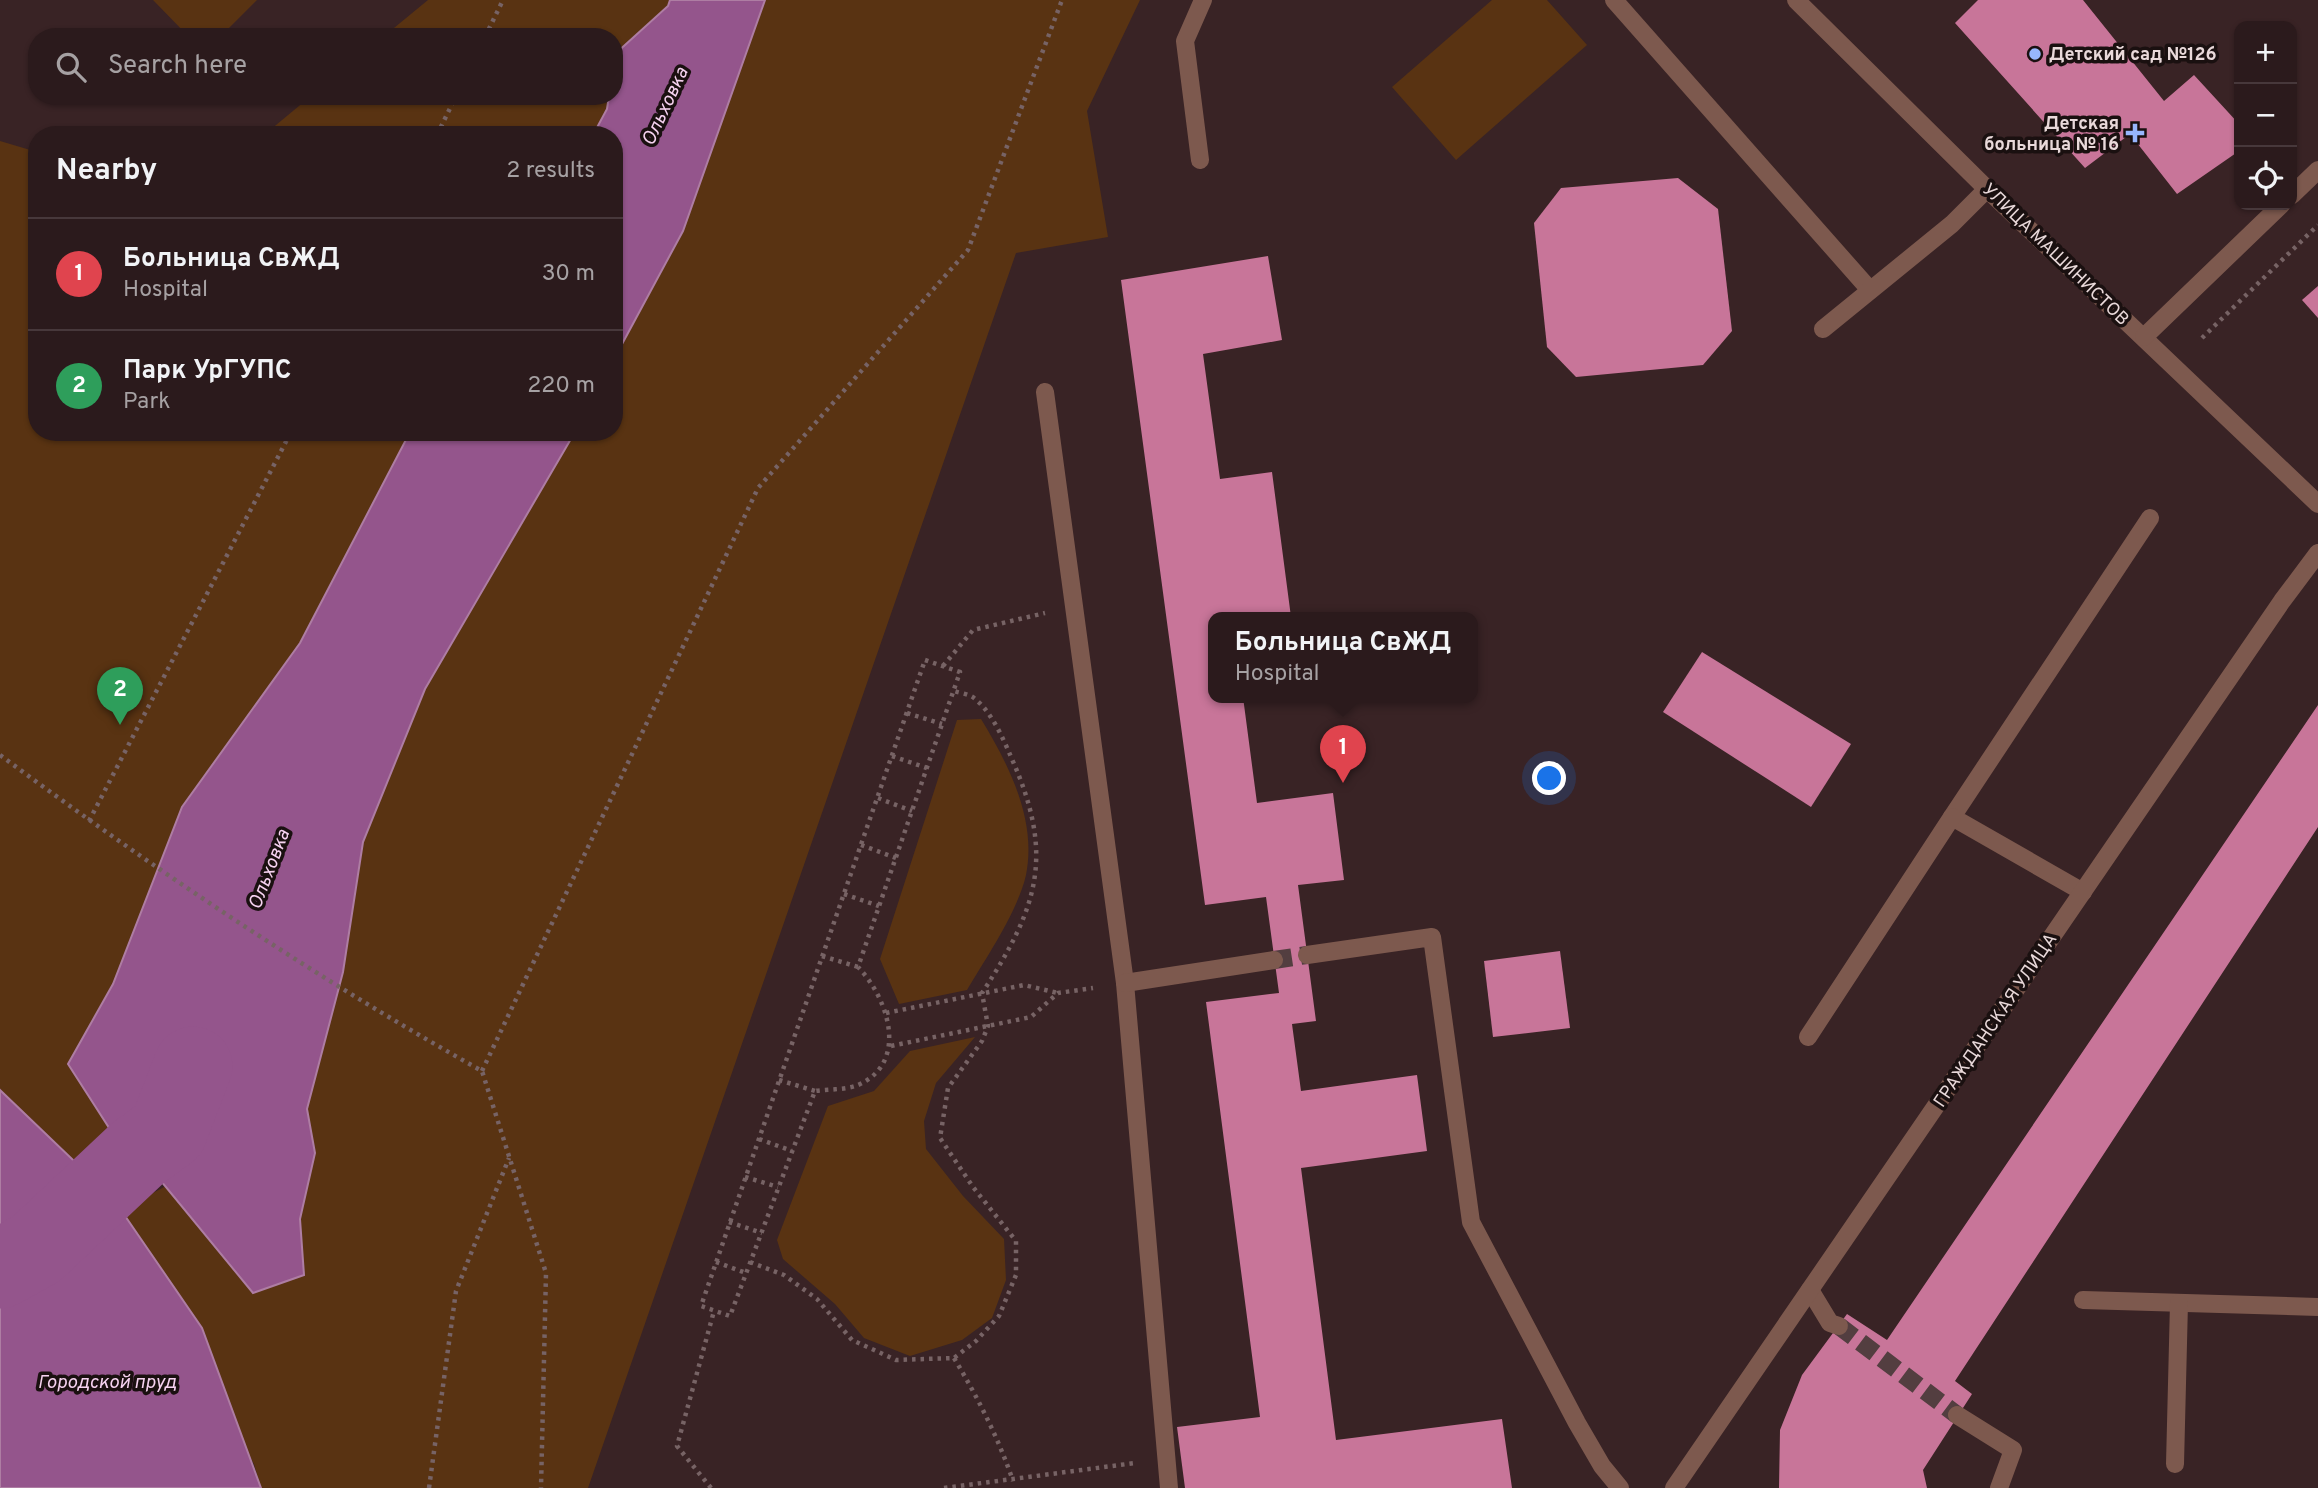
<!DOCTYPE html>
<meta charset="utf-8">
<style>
body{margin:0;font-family:Overpass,sans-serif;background:#372729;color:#f1f3f6}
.controls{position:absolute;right:21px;top:21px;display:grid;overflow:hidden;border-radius:14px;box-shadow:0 2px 5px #0004}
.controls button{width:63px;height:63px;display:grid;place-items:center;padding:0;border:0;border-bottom:2px solid #47383b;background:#2b1a1c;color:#f1f3f6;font:35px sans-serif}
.you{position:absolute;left:1550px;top:779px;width:24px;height:24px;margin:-18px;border:5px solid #fff;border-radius:50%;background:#1a73e8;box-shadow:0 0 0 10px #1a73e833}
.badge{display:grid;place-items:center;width:46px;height:46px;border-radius:50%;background:#8c9099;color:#fff;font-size:23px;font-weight:700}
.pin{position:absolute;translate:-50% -58px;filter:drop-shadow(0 2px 4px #0008)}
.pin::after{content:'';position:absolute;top:37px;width:24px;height:21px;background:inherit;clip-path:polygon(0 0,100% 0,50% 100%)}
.popup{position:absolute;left:1208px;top:612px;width:270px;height:91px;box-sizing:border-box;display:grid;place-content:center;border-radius:14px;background:#2b1a1c;filter:drop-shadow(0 2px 5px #0005);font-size:23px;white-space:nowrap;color:#a6a1a3}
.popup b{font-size:26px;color:#f1f3f6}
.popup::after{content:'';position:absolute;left:50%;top:100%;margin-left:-14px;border:14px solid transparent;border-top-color:#2b1a1c}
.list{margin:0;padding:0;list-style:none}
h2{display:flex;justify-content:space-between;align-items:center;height:91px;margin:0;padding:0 28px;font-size:30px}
h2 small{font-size:23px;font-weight:400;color:#a6a1a3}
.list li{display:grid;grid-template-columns:46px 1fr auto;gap:21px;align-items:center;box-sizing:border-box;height:112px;padding:0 28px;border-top:2px solid #47383b}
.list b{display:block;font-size:26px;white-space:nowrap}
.list p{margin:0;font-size:23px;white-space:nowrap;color:#a6a1a3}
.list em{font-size:23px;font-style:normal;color:#a6a1a3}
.icon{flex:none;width:38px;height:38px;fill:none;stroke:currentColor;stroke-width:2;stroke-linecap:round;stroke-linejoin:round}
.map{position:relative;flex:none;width:2318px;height:1488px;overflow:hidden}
.search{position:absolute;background:#2b1a1c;box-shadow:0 2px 5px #0004;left:28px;top:28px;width:595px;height:77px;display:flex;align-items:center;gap:18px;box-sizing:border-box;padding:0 24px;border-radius:28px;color:#a6a1a3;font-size:26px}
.panel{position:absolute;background:#2b1a1c;box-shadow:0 2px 5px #0004;left:28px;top:126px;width:595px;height:315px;border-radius:28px}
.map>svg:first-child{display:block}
.green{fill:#593312}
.water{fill:#94558c;stroke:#ae7da3;stroke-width:2}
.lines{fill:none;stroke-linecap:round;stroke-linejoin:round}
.river{stroke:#94558c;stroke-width:79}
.building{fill:#c87599}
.minor-tunnel{stroke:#533e40;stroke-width:18;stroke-dasharray:18 9;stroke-linecap:butt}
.path{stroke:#776365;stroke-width:4.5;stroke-dasharray:3.5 5;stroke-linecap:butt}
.minor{stroke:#7d594e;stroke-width:18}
.poi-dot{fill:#97b6fd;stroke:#1a1010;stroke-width:2.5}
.labels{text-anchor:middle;stroke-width:7;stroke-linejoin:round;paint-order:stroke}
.poi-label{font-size:18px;font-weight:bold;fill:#e9d9da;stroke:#1a1010;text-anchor:start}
.street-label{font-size:18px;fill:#e9d9da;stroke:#1a1010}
.water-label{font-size:19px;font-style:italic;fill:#f6d2f0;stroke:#1a1010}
</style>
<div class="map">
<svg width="2318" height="1488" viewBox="0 0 2318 1488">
<rect width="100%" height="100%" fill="#392325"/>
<g class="green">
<polygon points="153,0 257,0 220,37 189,37"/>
<polygon points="428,0 670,0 668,6 614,55 614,37 383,37"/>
<polygon points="765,0 1140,0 1087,111 1108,237 1016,253 588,1488 261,1488 254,1464 121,1210 166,1186 253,1293 304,1275 300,1219 315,1153 307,1109 343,972 363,842 425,689 575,432 614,432 614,359 683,231"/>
<polygon points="1492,0 1547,0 1587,45 1456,160 1392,87"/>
<polygon points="311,96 609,96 607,109 593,135 264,135"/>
<polygon points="0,141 37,152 37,432 410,432 300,643 182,807 113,984 68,1064 113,1134 105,1149 73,1160 0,1090"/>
<path d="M981 719C1009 765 1037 820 1026 875 1018 911 986 958 967 990L899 1004 880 959 957 720Z"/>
<polygon points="975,1037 936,1083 924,1121 926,1149 963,1196 1004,1239 1006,1280 992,1318 962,1340 910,1356 864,1338 835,1304 783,1259 777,1240 828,1106 874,1091 910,1051"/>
</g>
<g class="water">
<polygon points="670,0 765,0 683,231 614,359 614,135 593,135 607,109 609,96 614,96 614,55 668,6"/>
<polygon points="410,432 575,432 425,689 363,842 343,972 307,1109 315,1153 300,1219 304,1275 253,1293 138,1153 113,1134 68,1064 113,984 182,807 300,643"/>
<polygon points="0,1090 73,1160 108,1181 121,1210 202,1328 261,1488 0,1488"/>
</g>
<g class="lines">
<polyline class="river" points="0,1269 36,1249 138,1153 168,1131 193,1066"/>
</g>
<g class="building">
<polygon points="1978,0 2083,0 2164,101 2194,75 2239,124 2239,151 2177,194 2130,134 2085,168 1955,23"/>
<polygon points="1678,178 1718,209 1732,331 1703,365 1576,377 1547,347 1534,223 1561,188"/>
<polygon points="1268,256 1282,340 1203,354 1220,479 1272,472 1291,617 1214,617 1214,697 1243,697 1257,803 1333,793 1344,880 1298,885 1316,1021 1292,1024 1301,1091 1417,1075 1427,1151 1301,1168 1336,1440 1502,1419 1512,1488 1185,1488 1177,1427 1260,1417 1206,1002 1279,993 1266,897 1205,905 1121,280"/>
<polygon points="2318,286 2318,318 2302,300"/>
<polygon points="1702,652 1851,744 1811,807 1663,712"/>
<polygon points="2318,705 2318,827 1955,1381 1972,1394 1923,1470 1927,1488 1779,1488 1780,1430 1802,1375 1847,1314 1887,1340"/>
<polygon points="1560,951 1570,1028 1493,1037 1484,961"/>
</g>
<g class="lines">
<g class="minor-tunnel">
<polyline points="1274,960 1307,955"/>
<polyline points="1839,1326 1957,1415"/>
</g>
<g class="path">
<polyline points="485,37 503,0"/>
<polyline points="437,135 456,96"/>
<polyline points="2202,338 2318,225"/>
<path d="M925 660 960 672 858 967C889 999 909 1063 858 1085 846 1090 828 1089 815 1091L730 1316 701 1306Z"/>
<polyline points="943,666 973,630 1045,613"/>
<polyline points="907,713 942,724"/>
<path d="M0 755C154 869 314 977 482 1071L546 1273 541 1488"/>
<polyline points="892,756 927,768"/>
<polyline points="878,798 912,811"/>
<polyline points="89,821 291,432"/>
<polyline points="861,845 896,858"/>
<polyline points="844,894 879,906"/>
<polyline points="822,956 858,967"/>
<polyline points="886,1013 1024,985 1058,993"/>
<polyline points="891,1046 1031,1017 1058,993 1093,988"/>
<polyline points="482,1071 758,488 968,250 1062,0"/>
<polyline points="779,1080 815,1091"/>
<polyline points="759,1139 792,1151"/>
<polyline points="745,1177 778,1187"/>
<polyline points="729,1222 762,1233"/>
<polyline points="716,1262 746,1273"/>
<path d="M750 1262 784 1275 817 1299 852 1340 896 1360 954 1358 976 1341 999 1316 1016 1275V1241L973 1187 940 1138 948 1088 982 1041 988 1026 982 993C1039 906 1055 855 1011 757 1003 738 991 711 974 698 969 694 960 693 954 691"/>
<path d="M954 1358C978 1398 998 1437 1013 1481"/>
<polyline points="429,1488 456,1291 509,1158"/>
<polyline points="711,1488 677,1446 714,1311"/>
<polyline points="944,1488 1135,1463"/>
</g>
<g class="minor">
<polyline points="1614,0 1870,290"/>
<polyline points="1796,0 1987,189 2318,504"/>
<polyline points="1200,160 1185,41 1203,0"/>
<polyline points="2292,195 2318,170"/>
<polyline points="1823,329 1952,224 1987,189"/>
<polyline points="2144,337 2281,205"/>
<polyline points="1045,392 1125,983 1169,1488"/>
<polyline points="2083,892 1952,817 2150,518"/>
<polyline points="1307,955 1432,937 1471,1222 1577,1423 1602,1466 1620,1488"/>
<polyline points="1125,983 1274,960"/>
<polyline points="1808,1037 1952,817"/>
<polyline points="1810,1290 1830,1323 1839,1326"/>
<polyline points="2083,1300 2318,1307"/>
<polyline points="1957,1415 2013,1450 1999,1488"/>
<polyline points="2175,1464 2179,1303"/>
<polyline points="1674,1488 2282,601 2318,553"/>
</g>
</g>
<g class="poi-dot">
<circle cx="2035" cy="54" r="7"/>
<path d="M2131.5 122.5h7v7h7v7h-7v7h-7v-7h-7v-7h7z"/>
</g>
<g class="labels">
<g class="poi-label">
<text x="2049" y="60">Детский сад №126</text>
<text x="2119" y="129" text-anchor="end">Детская<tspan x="2119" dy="21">больница № 16</tspan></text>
</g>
<g class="street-label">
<text transform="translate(2056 254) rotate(44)" y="6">УЛИЦА МАШИНИСТОВ</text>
<text transform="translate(1995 1020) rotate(-56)" y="6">ГРАЖДАНСКАЯ УЛИЦА</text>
</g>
<g class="water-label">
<text transform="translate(664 106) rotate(-65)" y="7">Ольховка</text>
<text transform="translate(268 869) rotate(-69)" y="7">Ольховка</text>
<text x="107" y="1388">Городской пруд</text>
</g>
</g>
</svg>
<div class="controls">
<button>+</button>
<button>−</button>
<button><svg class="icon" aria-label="locate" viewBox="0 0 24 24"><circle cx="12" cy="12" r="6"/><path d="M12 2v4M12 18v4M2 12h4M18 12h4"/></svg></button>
</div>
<div class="you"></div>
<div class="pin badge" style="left:1343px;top:783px;background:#e0444e">1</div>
<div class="popup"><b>Больница СвЖД</b>Hospital</div>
<div class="pin badge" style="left:120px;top:725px;background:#2e9e5b">2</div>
<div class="search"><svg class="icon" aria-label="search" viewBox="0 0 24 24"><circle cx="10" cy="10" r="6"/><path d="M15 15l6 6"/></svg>Search here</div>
<section class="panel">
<h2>Nearby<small>2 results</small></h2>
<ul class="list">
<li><span class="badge" style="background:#e0444e">1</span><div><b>Больница СвЖД</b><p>Hospital</p></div><em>30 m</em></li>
<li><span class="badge" style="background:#2e9e5b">2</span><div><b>Парк УрГУПС</b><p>Park</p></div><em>220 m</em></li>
</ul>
</section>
</div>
